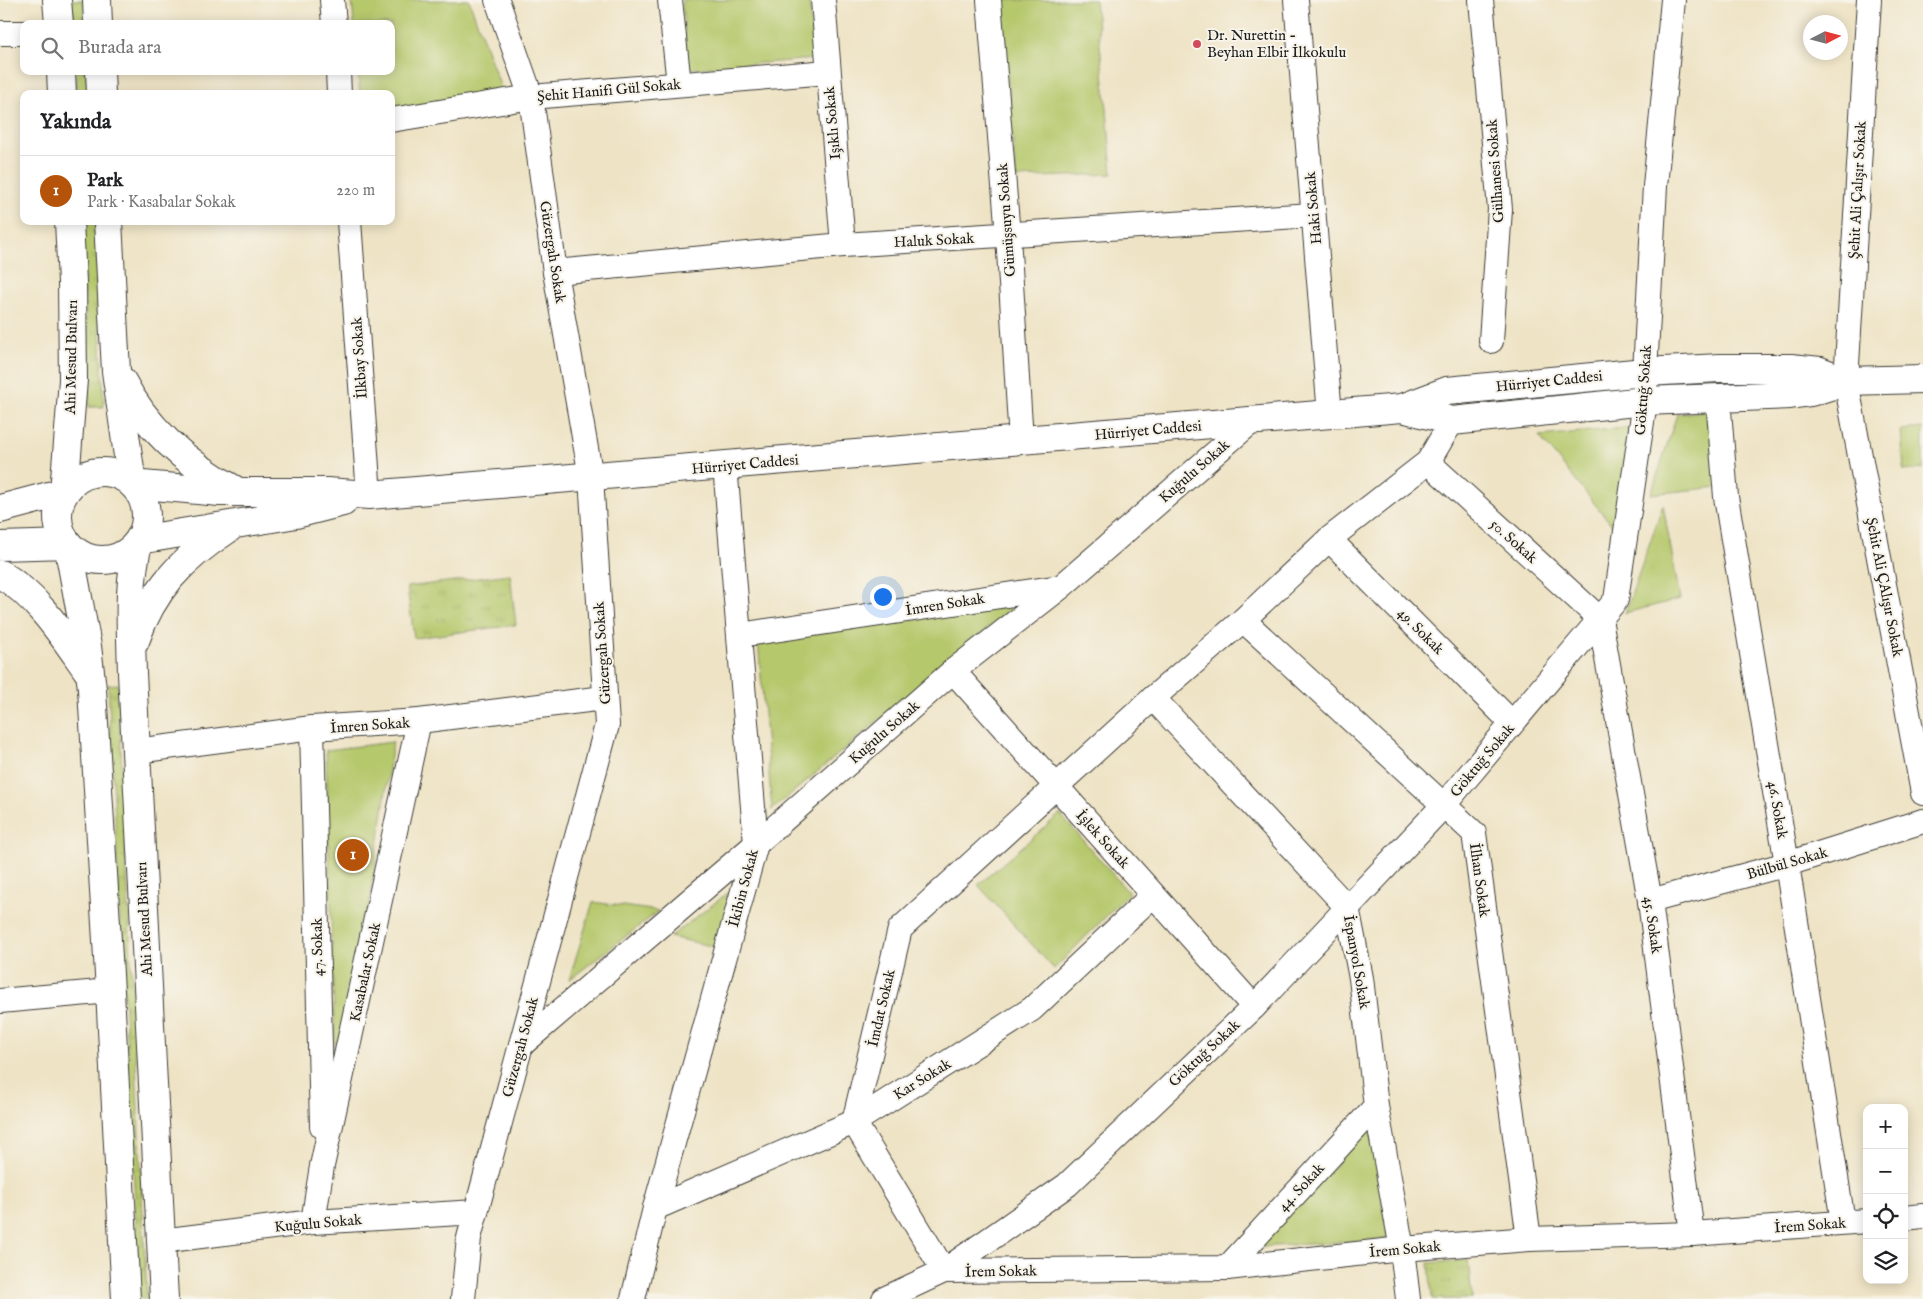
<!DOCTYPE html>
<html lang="tr">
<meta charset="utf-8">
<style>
body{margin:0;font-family:"IM FELL English",serif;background:#f6f6f6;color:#202124}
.controls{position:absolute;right:15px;bottom:15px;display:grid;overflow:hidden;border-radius:10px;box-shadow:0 2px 12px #0003}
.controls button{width:45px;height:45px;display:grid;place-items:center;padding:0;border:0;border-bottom:1px solid #e0e0e0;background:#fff;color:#202124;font:25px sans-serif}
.compass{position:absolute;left:1803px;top:15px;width:45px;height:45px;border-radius:50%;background:#fff;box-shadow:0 2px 12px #0003;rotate:84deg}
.you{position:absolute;left:882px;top:596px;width:18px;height:18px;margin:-12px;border:4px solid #fff;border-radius:50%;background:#1a73e8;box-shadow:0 0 0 8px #1a73e833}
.badge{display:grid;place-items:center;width:32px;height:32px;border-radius:50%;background:#b45309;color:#fff;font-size:16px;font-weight:700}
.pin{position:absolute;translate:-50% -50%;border:2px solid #fff;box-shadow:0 1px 5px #0006}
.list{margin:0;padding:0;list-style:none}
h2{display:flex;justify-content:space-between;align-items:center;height:65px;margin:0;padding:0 20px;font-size:21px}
h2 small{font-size:16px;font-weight:400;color:#757577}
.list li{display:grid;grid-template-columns:32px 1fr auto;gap:15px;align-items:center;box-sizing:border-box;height:70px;padding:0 20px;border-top:1px solid #e0e0e0}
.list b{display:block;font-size:19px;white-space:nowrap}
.list p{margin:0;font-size:16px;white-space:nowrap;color:#757577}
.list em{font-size:16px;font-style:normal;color:#757577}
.icon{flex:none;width:28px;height:28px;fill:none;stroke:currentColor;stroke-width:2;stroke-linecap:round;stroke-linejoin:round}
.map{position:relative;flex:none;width:1923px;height:1299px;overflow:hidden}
.search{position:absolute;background:#fff;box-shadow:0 2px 12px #0003;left:20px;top:20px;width:375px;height:55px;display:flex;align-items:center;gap:12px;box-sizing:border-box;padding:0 18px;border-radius:10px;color:#757577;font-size:19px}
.panel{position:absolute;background:#fff;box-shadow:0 2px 12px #0003;left:20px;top:90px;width:375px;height:135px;border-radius:10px}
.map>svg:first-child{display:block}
.grass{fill:url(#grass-tufts);stroke:#687244}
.park{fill:#b5c86c;stroke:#687244}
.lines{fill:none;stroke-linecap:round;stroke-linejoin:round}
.minor-casing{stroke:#3c3a35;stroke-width:26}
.major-casing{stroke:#3c3a35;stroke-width:30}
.minor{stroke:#fff;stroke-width:24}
.major{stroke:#fff;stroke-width:28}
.poi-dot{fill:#d1495b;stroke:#f7f3e8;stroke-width:2}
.labels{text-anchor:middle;stroke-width:4;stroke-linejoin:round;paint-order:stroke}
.poi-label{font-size:15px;fill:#1c1c1c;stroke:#f7f3e8;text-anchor:start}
.street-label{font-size:15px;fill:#1c1c1c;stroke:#f7f3e8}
</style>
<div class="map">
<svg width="1923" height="1299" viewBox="0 0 1923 1299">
<defs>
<pattern id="grass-tufts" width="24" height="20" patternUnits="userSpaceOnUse" patternTransform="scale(1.25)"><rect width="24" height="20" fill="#b5c86c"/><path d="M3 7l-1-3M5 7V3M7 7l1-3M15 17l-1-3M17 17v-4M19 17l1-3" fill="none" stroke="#9bab5d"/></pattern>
</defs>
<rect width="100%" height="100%" fill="#f7f3e8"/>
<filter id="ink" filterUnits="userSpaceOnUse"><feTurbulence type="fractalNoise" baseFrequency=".02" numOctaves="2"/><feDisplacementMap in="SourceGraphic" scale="10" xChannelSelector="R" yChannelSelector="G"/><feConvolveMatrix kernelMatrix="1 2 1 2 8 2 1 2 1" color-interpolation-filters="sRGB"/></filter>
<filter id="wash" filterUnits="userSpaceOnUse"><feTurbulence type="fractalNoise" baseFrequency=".0096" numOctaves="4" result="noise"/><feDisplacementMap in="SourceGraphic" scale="20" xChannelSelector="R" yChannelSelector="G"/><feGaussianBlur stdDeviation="1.12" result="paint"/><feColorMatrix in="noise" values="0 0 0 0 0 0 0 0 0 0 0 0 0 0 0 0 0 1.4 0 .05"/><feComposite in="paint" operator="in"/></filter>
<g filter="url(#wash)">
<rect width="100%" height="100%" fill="#eee3c5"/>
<g class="grass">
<polygon points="72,0 83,0 85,24 73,24"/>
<polygon points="76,71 87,71 88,94 77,94"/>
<polygon points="82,221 95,221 104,407 89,407"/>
<polygon points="510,574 516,625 414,638 407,587"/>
<polygon points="118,684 147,1299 140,1299 108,685"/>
<polygon points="1468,1260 1472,1299 1432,1299 1429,1263"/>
</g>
<g class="park">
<polygon points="352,0 469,0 502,91 391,111 391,94 360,94 358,71 391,71 391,24 354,24"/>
<polygon points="682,0 809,0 815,59 687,69"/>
<polygon points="1001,0 1095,0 1107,109 1112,174 1016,178"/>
<polygon points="1707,411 1719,487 1651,494 1677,414"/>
<polygon points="1623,428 1633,429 1616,530 1539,436"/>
<polygon points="1923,428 1923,469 1904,471 1901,430"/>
<polygon points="1663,505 1680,599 1625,613"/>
<polygon points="1014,606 772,810 758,641"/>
<polygon points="393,742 361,961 344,1043 335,1048 326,750"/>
<polygon points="1060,814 1129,893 1054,969 978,885"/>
<polygon points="741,883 725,949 670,937"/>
<polygon points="593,902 659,911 569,980"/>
<polygon points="1372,1126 1388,1239 1258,1247"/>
</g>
</g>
<g filter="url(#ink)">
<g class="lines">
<defs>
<g id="minor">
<polyline points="332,0 334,24"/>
<polyline points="670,0 679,84"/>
<polyline points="823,0 843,245"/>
<polyline points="989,0 1008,236 1021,441"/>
<polyline points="1296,0 1330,415"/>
<polyline points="1481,0 1500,209 1491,341"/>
<polyline points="1869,0 1846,381 1923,793"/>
<polyline points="0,33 24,33"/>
<polyline points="338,71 339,94"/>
<polyline points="391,120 531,97 828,72"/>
<polyline points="349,221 369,495"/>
<polyline points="555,272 843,245 1313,215"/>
<polyline points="1718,398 1726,497 1787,864 1843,1222"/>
<polyline points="1452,421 1428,462 1329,539 1243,620 1153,698 900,929 854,1122 944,1271 1227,1268 1402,1249 1529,1239 1692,1234 1867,1221"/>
<polyline points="1428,462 1600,619 1650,901 1692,1234"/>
<polyline points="1329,539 1512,723"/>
<polyline points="1243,620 1474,833 1529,1239"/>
<polyline points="740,635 1060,587"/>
<polyline points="953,671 1254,1007"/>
<polyline points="1153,698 1347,907 1361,978 1376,1106 1402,1249 1408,1299"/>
<polyline points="312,728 322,1126"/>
<polyline points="136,751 312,728 419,721 604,698"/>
<polyline points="1650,901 1787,864 1923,821"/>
<polyline points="0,1001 110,991"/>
<polyline points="521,1045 756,844 953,671 1062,586 1251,422"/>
<polyline points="655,1208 854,1122 1032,1009 1153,895"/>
<polyline points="1904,1218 1923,1216"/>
<polyline points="313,1222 322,1166 419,721"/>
<polyline points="161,1241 313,1222 476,1212"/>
<polyline points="1227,1268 1376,1106"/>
<polyline points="463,1299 469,1238 607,725 591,477 555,272 531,97 497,0"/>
<polyline points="633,1299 655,1208 756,844 725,465"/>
<polyline points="884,1299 944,1271 1067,1185 1254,1007 1443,806 1616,600 1645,401 1645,372 1655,186 1673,0"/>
</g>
<g id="major">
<polyline points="57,0 59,24"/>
<polyline points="97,0 98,24"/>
<polyline points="61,71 62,94"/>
<polyline points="100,71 101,94"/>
<polyline points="108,221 116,371 132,484 220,492 327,492 369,495 1402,408 1447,391 1645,372 1720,368 1791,368 1820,371 1846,381 1923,379"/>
<path d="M122 381C147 430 187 464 235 490"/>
<polyline points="1402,408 1452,421 1645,401 1790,395 1811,392 1846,381"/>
<circle cx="102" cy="516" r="44"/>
<polyline points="0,509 64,492 73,380 72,282 69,221"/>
<polyline points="0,546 68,544 87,646 92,689 110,991 126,1299"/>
<path d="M0 574C37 595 63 636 87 670"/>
<path d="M135 641C153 589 182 559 228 529"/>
<path d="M164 1299 132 673C131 628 127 584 139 540L296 514 343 502"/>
</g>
</defs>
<use href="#minor" class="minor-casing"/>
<use href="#major" class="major-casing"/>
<use href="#minor" class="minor"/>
<use href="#major" class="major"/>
</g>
</g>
<circle class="poi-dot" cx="1197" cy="44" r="5"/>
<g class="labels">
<g class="poi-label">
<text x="1207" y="40">Dr. Nurettin -<tspan x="1207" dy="17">Beyhan Elbir İlkokulu</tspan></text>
</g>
<g class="street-label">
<text transform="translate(609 90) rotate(-5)" y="5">Şehit Hanifi Gül Sokak</text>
<text transform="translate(832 123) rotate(-95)" y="5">Işıklı Sokak</text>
<text transform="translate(1495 171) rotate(-94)" y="5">Gülhanesi Sokak</text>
<text transform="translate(1857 190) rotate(-87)" y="5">Şehit Ali Çalışır Sokak</text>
<text transform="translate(1313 208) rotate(-95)" y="5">Haki Sokak</text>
<text transform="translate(1006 220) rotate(-94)" y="5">Gümüşsuyu Sokak</text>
<text transform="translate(934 240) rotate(-3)" y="5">Haluk Sokak</text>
<text transform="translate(553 252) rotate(81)" y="5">Güzergah Sokak</text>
<text transform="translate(71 357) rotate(-89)" y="5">Ahi Mesud Bulvarı</text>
<text transform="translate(359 358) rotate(-94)" y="5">İlkbay Sokak</text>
<text transform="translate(1549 381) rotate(-6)" y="5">Hürriyet Caddesi</text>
<text transform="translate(1643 390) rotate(-86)" y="5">Göktuğ Sokak</text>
<text transform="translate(1148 430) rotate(-5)" y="5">Hürriyet Caddesi</text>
<text transform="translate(745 464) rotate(-5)" y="5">Hürriyet Caddesi</text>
<text transform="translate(1194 471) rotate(-41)" y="5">Kuğulu Sokak</text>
<text transform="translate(1514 541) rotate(42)" y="5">50. Sokak</text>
<text transform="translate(1885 587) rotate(79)" y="5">Şehit Ali ÇAlışır Sokak</text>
<text transform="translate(945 604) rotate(-9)" y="5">İmren Sokak</text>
<text transform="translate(1421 631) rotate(45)" y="5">49. Sokak</text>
<text transform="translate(602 653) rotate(-94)" y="5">Güzergah Sokak</text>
<text transform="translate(370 725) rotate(-4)" y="5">İmren Sokak</text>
<text transform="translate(884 732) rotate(-41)" y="5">Kuğulu Sokak</text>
<text transform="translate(1482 760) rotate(-50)" y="5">Göktuğ Sokak</text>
<text transform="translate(1778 810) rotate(80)" y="5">46. Sokak</text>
<text transform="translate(1103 839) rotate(48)" y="5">İşlek Sokak</text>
<text transform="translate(1787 863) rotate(-16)" y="5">Bülbül Sokak</text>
<text transform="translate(1480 880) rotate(82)" y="5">İlhan Sokak</text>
<text transform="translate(743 888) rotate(-75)" y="5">İkibin Sokak</text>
<text transform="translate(144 919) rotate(-93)" y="5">Ahi Mesud Bulvarı</text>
<text transform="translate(1653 925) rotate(82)" y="5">45. Sokak</text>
<text transform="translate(317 947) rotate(-91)" y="5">47. Sokak</text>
<text transform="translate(1357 962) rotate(80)" y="5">İspanyol Sokak</text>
<text transform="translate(365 972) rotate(-78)" y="5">Kasabalar Sokak</text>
<text transform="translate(881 1008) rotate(-77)" y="5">İmdat Sokak</text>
<text transform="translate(520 1047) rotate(-75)" y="5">Güzergah Sokak</text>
<text transform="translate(1204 1053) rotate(-43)" y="5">Göktuğ Sokak</text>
<text transform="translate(922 1079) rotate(-32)" y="5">Kar Sokak</text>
<text transform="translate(1301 1187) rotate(-47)" y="5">44. Sokak</text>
<text transform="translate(318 1223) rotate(-5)" y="5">Kuğulu Sokak</text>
<text transform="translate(1810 1225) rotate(-4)" y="5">İrem Sokak</text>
<text transform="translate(1405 1249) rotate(-5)" y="5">İrem Sokak</text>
<text transform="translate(1001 1271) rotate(-1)" y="5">İrem Sokak</text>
</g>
</g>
</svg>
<div class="controls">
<button>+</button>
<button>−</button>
<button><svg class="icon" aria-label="locate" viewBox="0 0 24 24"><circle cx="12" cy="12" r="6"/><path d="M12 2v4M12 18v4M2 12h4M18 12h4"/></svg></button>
<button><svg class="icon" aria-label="layers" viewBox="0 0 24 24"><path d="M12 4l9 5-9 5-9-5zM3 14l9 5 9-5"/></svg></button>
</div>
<svg class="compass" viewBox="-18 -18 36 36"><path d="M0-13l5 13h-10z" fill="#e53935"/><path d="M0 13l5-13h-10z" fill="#757577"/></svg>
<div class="you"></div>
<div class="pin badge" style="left:353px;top:855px">1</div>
<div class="search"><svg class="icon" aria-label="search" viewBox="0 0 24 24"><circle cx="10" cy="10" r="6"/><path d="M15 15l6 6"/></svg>Burada ara</div>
<section class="panel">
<h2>Yakında<small></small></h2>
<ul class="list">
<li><span class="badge">1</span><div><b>Park</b><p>Park · Kasabalar Sokak</p></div><em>220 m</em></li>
</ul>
</section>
</div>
